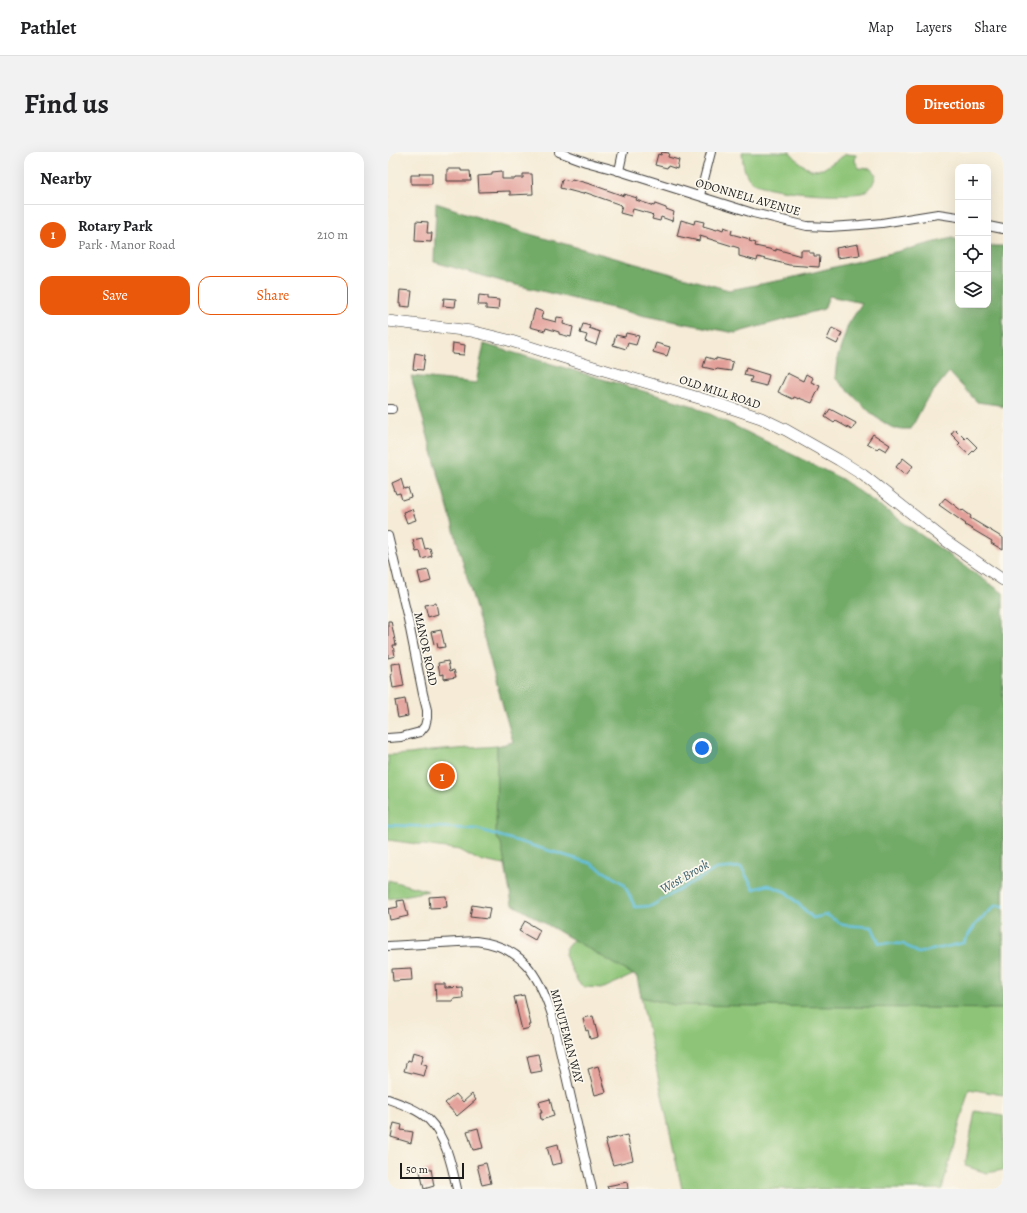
<!DOCTYPE html>
<meta charset="utf-8">
<style>
body{margin:0;font-family:Alegreya,serif;background:#f2f2f2;color:#202124}
.controls{position:absolute;right:12px;top:12px;display:grid;overflow:hidden;border-radius:8px;box-shadow:0 4px 16px #0002}
.controls button{width:36px;height:36px;display:grid;place-items:center;padding:0;border:0;border-bottom:1px solid #e0e0e0;background:#fff;color:#202124;font:20px sans-serif}
.scale{position:absolute;left:12px;bottom:10px;width:64px;box-sizing:border-box;padding-left:4px;border:2px solid #1c1c1c;border-top:0;font-size:11px;line-height:14px;white-space:nowrap;color:#1c1c1c;-webkit-text-stroke:3px #fbf7ec;paint-order:stroke}
.you{position:absolute;left:314px;top:596px;width:14px;height:14px;margin:-10px;border:3px solid #fff;border-radius:50%;background:#1a73e8;box-shadow:0 0 0 6px #1a73e833}
.badge{display:grid;place-items:center;width:26px;height:26px;border-radius:50%;background:#ea580c;color:#fff;font-size:13px;font-weight:700}
.pin{position:absolute;translate:-50% -50%;border:2px solid #fff;box-shadow:0 1px 4px #0006}
.list{margin:0;padding:0;list-style:none}
h2{display:flex;justify-content:space-between;align-items:center;height:52px;margin:0;padding:0 16px;font-size:17px}
h2 small{font-size:13px;font-weight:400;color:#757577}
.list li{display:grid;grid-template-columns:26px 1fr auto;gap:12px;align-items:center;box-sizing:border-box;height:60px;padding:0 16px;border-top:1px solid #e0e0e0}
.list b{display:block;font-size:15px;white-space:nowrap}
.list p{margin:0;font-size:13px;white-space:nowrap;color:#757577}
.list em{font-size:13px;font-style:normal;color:#757577}
.actions{display:flex;gap:8px;padding:12px 16px}
.actions a{flex:1;padding:9px 0;border:1px solid #ea580c;border-radius:12px;text-align:center;font-size:14px;color:#ea580c}
.actions .main{background:#ea580c;color:#fff}
.icon{flex:none;width:22px;height:22px;fill:none;stroke:currentColor;stroke-width:2;stroke-linecap:round;stroke-linejoin:round}
.map{position:relative;flex:none;width:615px;height:1037px;overflow:hidden;border-radius:12px}
header{display:flex;align-items:center;gap:24px;box-sizing:border-box;height:56px;padding:0 20px;background:#fff;border-bottom:1px solid #e0e0e0}
header strong{font-size:19px}
nav{display:flex;gap:22px;margin-inline-start:auto;font-size:14px}
.intro{display:flex;align-items:center;justify-content:space-between;box-sizing:border-box;height:96px;padding:0 24px}
h1{margin:0;font-size:28px}
.button{padding:10px 18px;border-radius:12px;background:#ea580c;color:#fff;font-size:14px;font-weight:700}
main{display:flex;gap:24px;padding:0 24px}
aside{flex:1;background:#fff;border-radius:12px;box-shadow:0 4px 16px #0002}
.map>svg:first-child{display:block}
.green{fill:#8dc477;stroke:#54704a}
.forest{fill:#72aa68;stroke:#476342}
.lines{fill:none;stroke-linecap:round;stroke-linejoin:round}
.stream{stroke:#60bfde;stroke-width:2.5}
.building{fill:#e3a09a}
.minor-casing{stroke:#3d3b38;stroke-width:10}
.secondary-casing{stroke:#3d3b38;stroke-width:12}
.minor{stroke:#fff;stroke-width:8}
.secondary{stroke:#fff;stroke-width:11}
.labels{text-anchor:middle;stroke-width:3.5;stroke-linejoin:round;paint-order:stroke}
.street-label{font-size:12px;fill:#1c1c1c;stroke:#fbf7ec}
.water-label{font-size:13px;font-style:italic;fill:#375d6a;stroke:#fbf7ec}
</style>
<header>
<strong>Pathlet</strong>
<nav><a>Map</a><a>Layers</a><a>Share</a></nav>
</header>
<div class="intro"><h1>Find us</h1><a class="button">Directions</a></div>
<main>
<aside>
<h2>Nearby<small></small></h2>
<ul class="list">
<li><span class="badge">1</span><div><b>Rotary Park</b><p>Park · Manor Road</p></div><em>210 m</em></li>
</ul>
<div class="actions"><a class="main">Save</a><a>Share</a></div>
</aside>
<div class="map">
<svg width="615" height="1037" viewBox="0 0 615 1037">
<rect width="100%" height="100%" fill="#fbf7ec"/>
<filter id="ink" filterUnits="userSpaceOnUse"><feTurbulence type="fractalNoise" baseFrequency=".025" numOctaves="2"/><feDisplacementMap in="SourceGraphic" scale="8" xChannelSelector="R" yChannelSelector="G"/><feConvolveMatrix kernelMatrix="1 2 1 2 8 2 1 2 1" color-interpolation-filters="sRGB"/></filter>
<filter id="wash" filterUnits="userSpaceOnUse"><feTurbulence type="fractalNoise" baseFrequency=".012" numOctaves="4" result="noise"/><feDisplacementMap in="SourceGraphic" scale="16" xChannelSelector="R" yChannelSelector="G"/><feGaussianBlur stdDeviation="0.9" result="paint"/><feColorMatrix in="noise" values="0 0 0 0 0 0 0 0 0 0 0 0 0 0 0 0 0 1.4 0 .05"/><feComposite in="paint" operator="in"/></filter>
<g filter="url(#wash)">
<rect width="100%" height="100%" fill="#f5ebd6"/>
<g class="green">
<path d="M354 0H402L412 11 423 18 435 17 458 2 468 3 467 9 471 16 483 17 488 23C486 29 484 37 477 40 462 46 374 40 363 29 355 21 355 10 354 0Z"/>
<polygon points="109,594 109,629 615,621 615,943 581,937 554,1037 294,1037 253,845 286,853 267,813 216,836 196,835 190,830 181,812 177,803 178,796 188,785 132,716 90,708 72,698 0,688 0,603 22,602 42,599"/>
<polygon points="0,728 40,739 0,747"/>
<polygon points="587,959 615,964 615,1018 599,1021 577,1014"/>
</g>
<g class="forest">
<polygon points="48,51 131,79 341,138 394,128 564,86 570,88 570,153 600,153 600,94 615,94 615,255 610,253 589,250 561,220 537,250 523,277 506,277 486,264 447,226 449,207 460,173 474,151 441,144 436,157 347,181 257,164 120,131 46,110"/>
<polygon points="96,192 306,254 454,327 615,441 615,857 286,853 253,845 249,825 124,752 113,691 108,685 109,594 125,590 23,224 88,231"/>
</g>
<g class="lines">
<polyline class="stream" points="0,673 89,677 202,711 236,732 247,755 263,754 328,717 353,715 366,737 380,733 398,740 425,766 439,763 455,773 484,775 491,791 515,792 530,801 575,791 588,772 608,753 615,754"/>
</g>
<g id="blocks">
<g class="building">
<polygon points="274,0 281,1 280,5 291,8 289,17 280,14 279,16 267,13 270,2 273,3"/>
<polygon points="59,17 73,17 73,19 82,19 83,29 59,29"/>
<polygon points="114,19 114,27 127,27 127,26 135,26 135,22 144,22 145,42 122,43 122,39 91,40 90,24 104,23 104,20"/>
<polygon points="31,21 44,21 44,32 23,32 23,23 32,23"/>
<polygon points="174,27 183,29 184,27 202,32 236,44 236,42 249,46 248,48 266,54 267,52 278,56 278,57 286,60 284,69 273,65 272,69 264,67 265,64 263,62 245,57 243,64 232,61 234,54 233,53 196,40 195,42 172,36"/>
<polygon points="293,68 306,72 307,68 316,70 315,74 329,78 330,76 335,78 336,75 344,78 343,82 362,87 361,89 368,91 367,94 381,97 388,99 388,97 413,104 413,98 421,98 421,101 426,101 426,104 432,104 431,115 401,113 370,105 369,109 351,104 351,96 312,84 311,89 289,84"/>
<polygon points="28,69 40,70 39,81 44,81 43,90 27,89"/>
<polygon points="470,92 472,103 449,106 448,96"/>
<polygon points="12,138 24,139 22,155 12,154 13,152 11,152"/>
<polygon points="91,143 100,144 100,147 111,148 110,158 98,157 98,153 90,153"/>
<polygon points="56,146 68,147 67,155 55,154"/>
<polygon points="147,157 155,160 153,166 168,170 169,165 176,166 175,172 185,175 183,185 171,182 171,180 158,176 157,179 142,175"/>
<polygon points="195,172 202,174 201,176 212,180 208,193 197,189 199,183 192,181"/>
<polygon points="444,176 454,181 449,192 439,187"/>
<polygon points="238,181 251,184 248,193 240,191 238,197 225,193 228,183 237,185"/>
<polygon points="65,191 77,193 76,203 64,202"/>
<polygon points="268,191 282,195 279,204 265,200"/>
<polygon points="27,201 37,203 35,218 25,217"/>
<polygon points="318,205 328,208 328,206 345,210 343,219 329,217 328,218 315,215"/>
<polygon points="358,216 381,223 378,234 362,230 364,225 356,223"/>
<polygon points="399,221 415,229 418,222 425,226 423,230 432,234 424,251 411,246 411,247 406,245 405,247 390,240"/>
<polygon points="442,257 468,271 464,278 448,269 446,271 437,265"/>
<polygon points="567,277 577,287 579,285 589,295 581,303 570,293 572,291 563,282"/>
<polygon points="485,282 502,293 498,299 491,295 489,297 479,291"/>
<polygon points="515,306 525,314 518,323 508,315"/>
<polygon points="13,327 16,337 20,336 23,345 14,348 12,341 8,342 4,331"/>
<polygon points="557,346 574,359 575,358 583,364 582,366 615,386 615,398 603,391 604,389 577,373 578,372 551,353"/>
<polygon points="24,357 28,368 19,371 15,360"/>
<polygon points="34,386 37,397 42,396 44,404 34,407 32,399 28,400 25,388"/>
<polygon points="40,418 43,429 33,432 30,420"/>
<polygon points="48,451 50,462 40,465 37,453"/>
<polygon points="0,469 3,469 8,493 5,493 7,504 0,506"/>
<polygon points="53,478 57,495 50,496 49,491 46,492 43,480"/>
<polygon points="60,509 62,519 66,518 68,525 56,527 56,522 52,523 50,511"/>
<polygon points="12,511 16,534 5,536 3,523 4,523 3,512"/>
<polygon points="17,547 20,564 10,566 7,549"/>
<polygon points="58,744 59,755 42,756 41,745"/>
<polygon points="16,748 20,764 2,768 0,757 10,755 9,749"/>
<polygon points="84,753 102,756 100,767 82,765"/>
<polygon points="137,769 152,778 147,788 131,779"/>
<polygon points="23,816 24,828 5,829 4,817"/>
<polygon points="47,832 57,832 57,836 74,835 75,846 65,847 65,849 48,849"/>
<polygon points="136,843 143,873 141,873 142,876 134,878 126,845"/>
<polygon points="205,864 210,885 202,887 200,878 198,879 195,866"/>
<polygon points="25,900 36,903 33,911 39,913 36,924 16,919 19,908 23,909"/>
<polygon points="150,902 154,919 143,921 139,904"/>
<polygon points="210,914 218,940 207,943 200,917"/>
<polygon points="68,942 75,950 84,942 88,948 69,964 57,951"/>
<polygon points="162,947 166,964 153,968 152,961 154,961 151,950"/>
<polygon points="6,971 14,973 13,978 25,980 23,991 3,985"/>
<polygon points="90,976 95,996 85,998 79,979"/>
<polygon points="239,983 245,1008 225,1013 217,988"/>
<polygon points="170,992 174,1011 164,1013 159,995"/>
<polygon points="98,1011 103,1031 94,1033 89,1013"/>
<polygon points="43,1017 46,1034 36,1037 32,1019"/>
<polygon points="239,1030 240,1037 220,1037 219,1034"/>
</g>
</g>
</g>
<g filter="url(#ink)">
<use href="#blocks" fill-opacity="0" stroke="#3d3b38" stroke-width="1"/>
<g class="lines">
<defs>
<g id="minor">
<polyline points="171,0 198,10 231,19 365,61 419,74 441,75 472,73 494,71 550,62 570,65"/>
<polyline points="231,19 235,0"/>
<polyline points="312,43 323,0"/>
<polyline points="600,74 615,77"/>
<polyline points="0,257 4,257"/>
<polyline points="0,384 20,467 35,542 39,558 39,566 37,574 32,580 13,585 0,586"/>
<path d="M0 794 88 789C134 794 151 823 164 863L204 1037"/>
<path d="M0 947C14 952 31 958 41 968 58 985 64 1015 69 1037"/>
</g>
<polyline id="secondary" points="0,169 83,179 120,188 209,216 328,251 373,266 398,278 451,308 475,323 557,388 615,428"/>
</defs>
<use href="#minor" class="minor-casing"/>
<use href="#secondary" class="secondary-casing"/>
<use href="#minor" class="minor"/>
<use href="#secondary" class="secondary"/>
</g>
</g>
<g class="labels">
<g class="street-label">
<text transform="translate(360 45) rotate(16)" y="4">ODONNELL AVENUE</text>
<text transform="translate(332 240) rotate(18)" y="4">OLD MILL ROAD</text>
<text transform="translate(38 497) rotate(78)" y="4">MANOR ROAD</text>
<text transform="translate(179 884) rotate(75)" y="4">MINUTEMAN WAY</text>
</g>
<g class="water-label">
<text transform="translate(296 724) rotate(-30)" y="5">West Brook</text>
</g>
</g>
</svg>
<div class="controls">
<button>+</button>
<button>−</button>
<button><svg class="icon" aria-label="locate" viewBox="0 0 24 24"><circle cx="12" cy="12" r="6"/><path d="M12 2v4M12 18v4M2 12h4M18 12h4"/></svg></button>
<button><svg class="icon" aria-label="layers" viewBox="0 0 24 24"><path d="M12 4l9 5-9 5-9-5zM3 14l9 5 9-5"/></svg></button>
</div>
<div class="scale">50 m</div>
<div class="you"></div>
<div class="pin badge" style="left:54px;top:624px">1</div>
</div>
</main>
